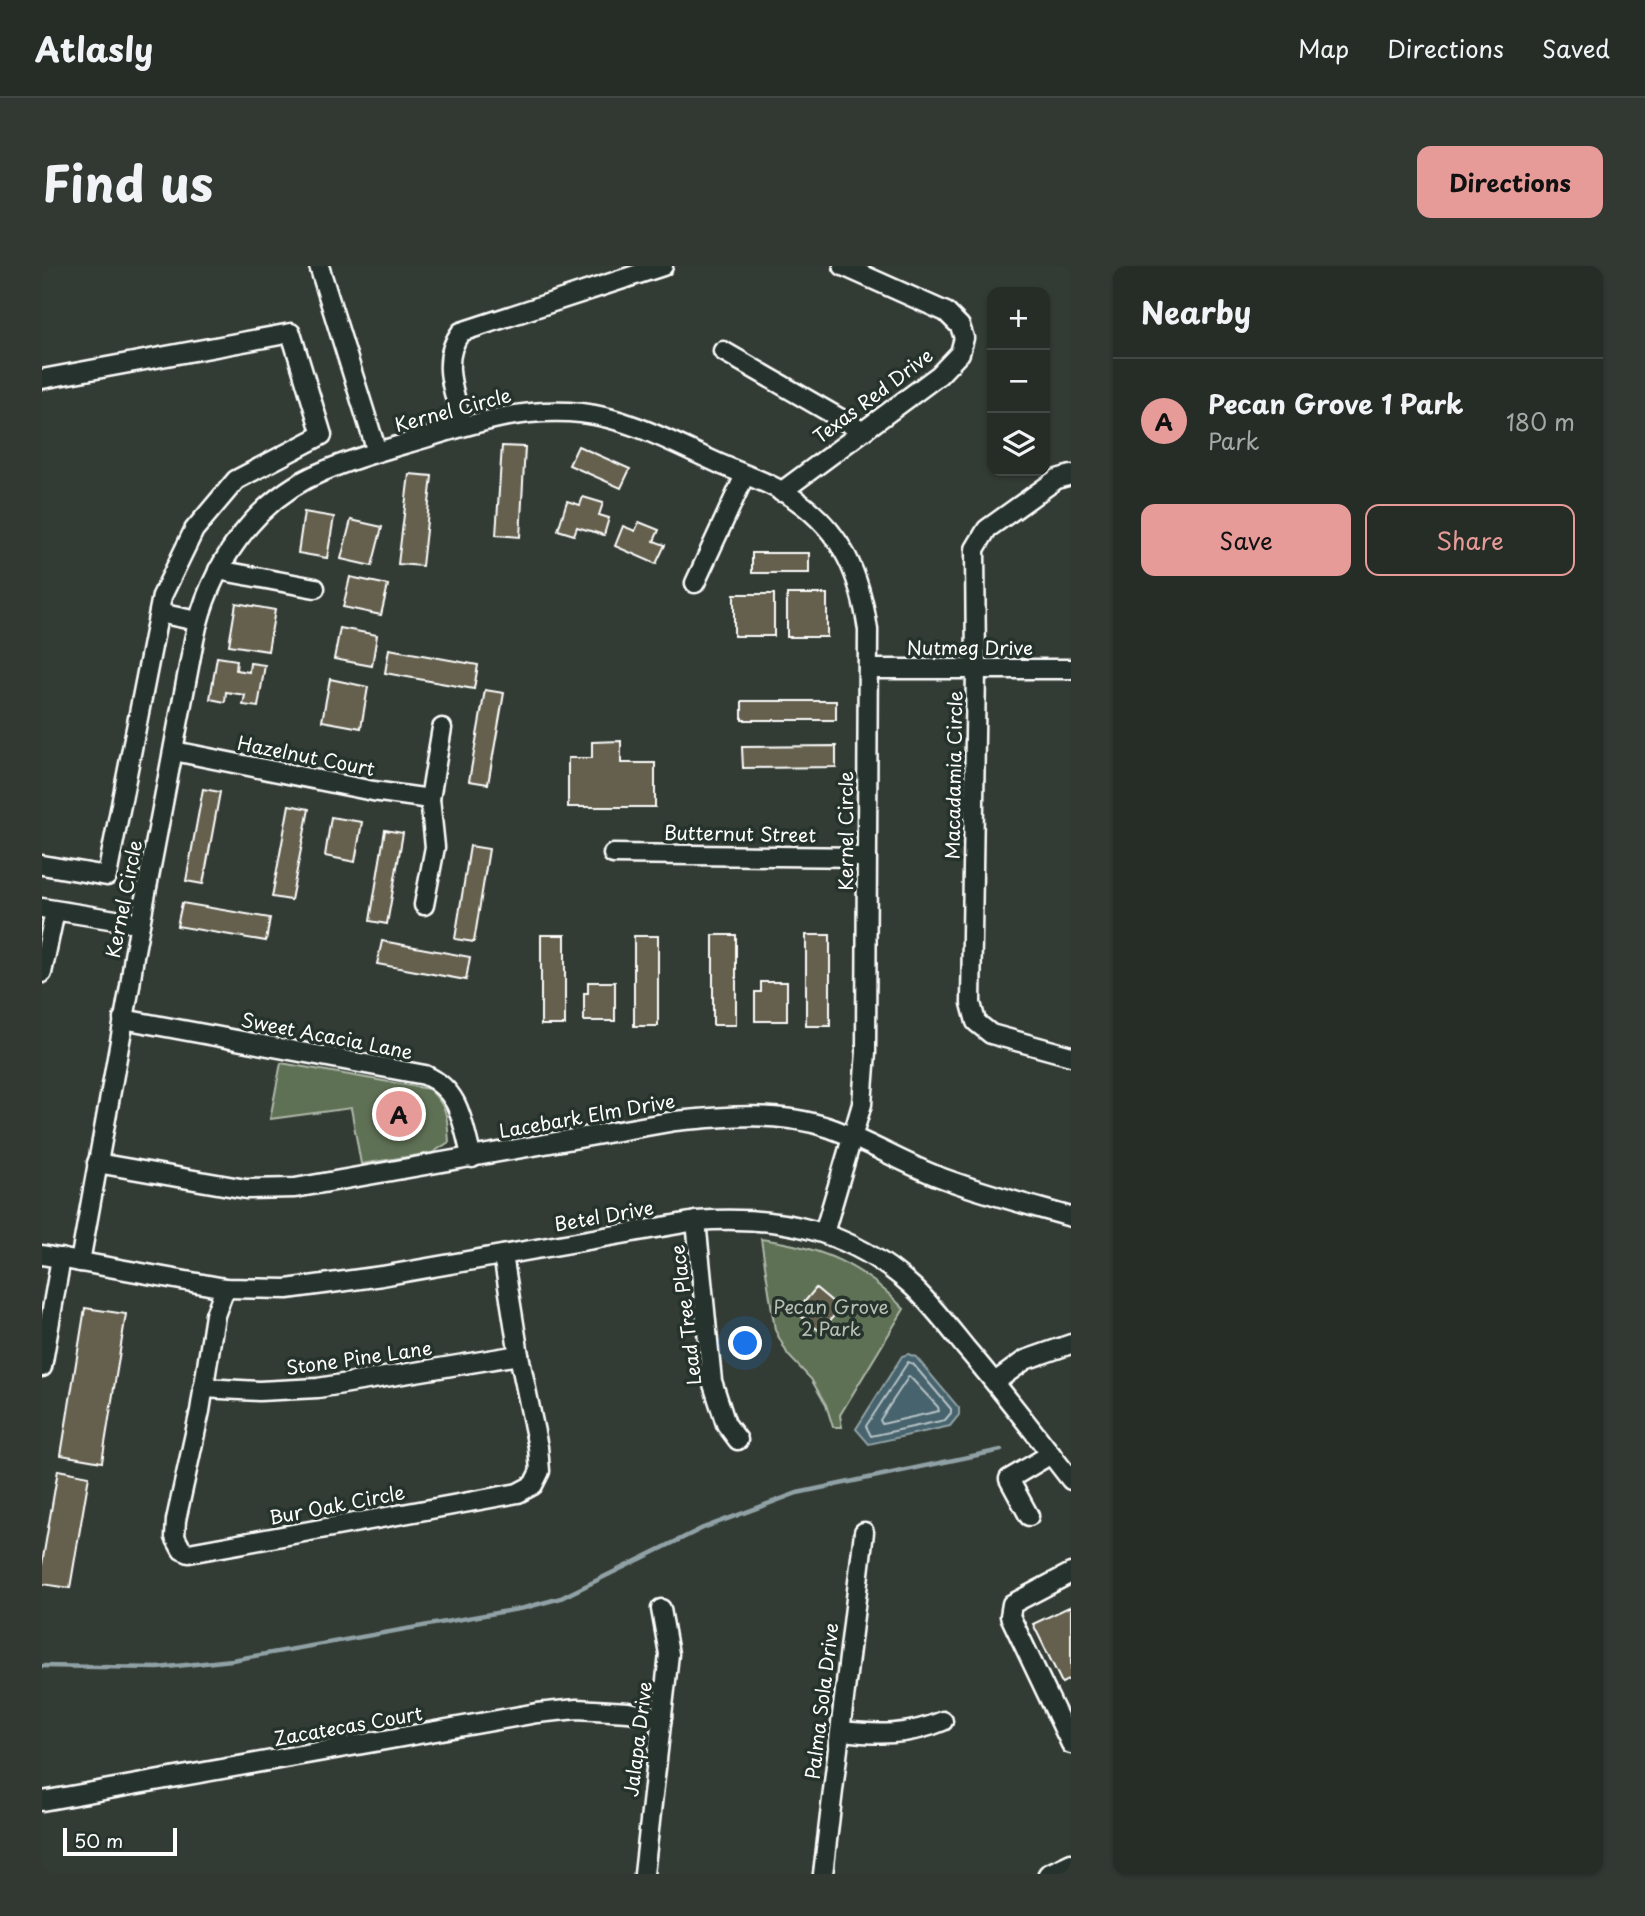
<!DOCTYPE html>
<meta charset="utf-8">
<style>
body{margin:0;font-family:"Playpen Sans",sans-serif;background:#323933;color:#f1f3f6}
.controls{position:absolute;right:21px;top:21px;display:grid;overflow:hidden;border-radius:14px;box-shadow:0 2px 5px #0004}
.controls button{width:63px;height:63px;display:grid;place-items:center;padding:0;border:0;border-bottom:2px solid #424944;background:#262d27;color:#f1f3f6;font:35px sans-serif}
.scale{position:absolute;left:21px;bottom:18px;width:114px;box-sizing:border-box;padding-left:7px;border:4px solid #fff;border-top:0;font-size:19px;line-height:24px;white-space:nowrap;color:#fff;-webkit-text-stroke:5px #26332d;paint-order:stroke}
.you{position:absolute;left:704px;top:1078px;width:24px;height:24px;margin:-18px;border:5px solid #fff;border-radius:50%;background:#1a73e8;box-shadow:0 0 0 10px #1a73e833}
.badge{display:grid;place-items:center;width:46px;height:46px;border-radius:50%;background:#e69b98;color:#111;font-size:23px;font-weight:700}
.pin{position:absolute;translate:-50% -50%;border:4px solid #fff;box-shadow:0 2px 7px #0006}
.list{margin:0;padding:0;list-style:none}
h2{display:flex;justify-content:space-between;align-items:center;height:91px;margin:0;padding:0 28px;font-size:30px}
h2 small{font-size:23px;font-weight:400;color:#a4a8a7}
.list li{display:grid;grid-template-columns:46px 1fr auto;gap:21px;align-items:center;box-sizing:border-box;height:126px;padding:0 28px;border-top:2px solid #424944}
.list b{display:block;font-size:26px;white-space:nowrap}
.list p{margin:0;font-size:23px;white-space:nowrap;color:#a4a8a7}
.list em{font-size:23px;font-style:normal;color:#a4a8a7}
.actions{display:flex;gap:14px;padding:21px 28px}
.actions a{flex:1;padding:16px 0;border:2px solid #e69b98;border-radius:14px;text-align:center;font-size:24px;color:#e69b98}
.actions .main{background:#e69b98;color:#111}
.icon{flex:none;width:38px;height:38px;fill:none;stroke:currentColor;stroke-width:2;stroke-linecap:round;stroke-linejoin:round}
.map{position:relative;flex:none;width:1029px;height:1608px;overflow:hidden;border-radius:14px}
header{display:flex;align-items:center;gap:42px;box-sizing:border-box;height:98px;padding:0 35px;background:#262d27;border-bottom:2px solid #424944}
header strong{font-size:33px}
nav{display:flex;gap:38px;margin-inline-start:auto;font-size:24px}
.intro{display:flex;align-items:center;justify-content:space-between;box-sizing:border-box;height:168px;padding:0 42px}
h1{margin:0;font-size:49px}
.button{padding:18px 32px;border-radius:14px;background:#e69b98;color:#111;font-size:24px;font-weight:700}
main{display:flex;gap:42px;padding:0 42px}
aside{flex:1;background:#262d27;border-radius:14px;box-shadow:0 2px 5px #0004}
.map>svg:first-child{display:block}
.green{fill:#5f7154;stroke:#afb8aa;stroke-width:2}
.water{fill:#47646d;stroke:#91a2a7;stroke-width:2}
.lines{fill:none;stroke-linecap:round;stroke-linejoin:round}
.shore{stroke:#b5c1c5;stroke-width:2}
.stream{stroke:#91a2a7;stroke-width:4.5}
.building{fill:#65604e;stroke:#fff;stroke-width:2}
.minor-casing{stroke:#fff;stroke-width:23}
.minor{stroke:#26332d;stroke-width:18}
.labels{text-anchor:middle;stroke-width:7;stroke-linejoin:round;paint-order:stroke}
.street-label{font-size:19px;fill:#fff;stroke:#26332d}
.park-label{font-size:19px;fill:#b7bfb2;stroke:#26332d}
</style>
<header>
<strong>Atlasly</strong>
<nav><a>Map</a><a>Directions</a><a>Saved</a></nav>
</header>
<div class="intro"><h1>Find us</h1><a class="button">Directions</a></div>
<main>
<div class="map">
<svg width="1029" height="1608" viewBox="0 0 1029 1608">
<rect width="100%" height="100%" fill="#333c34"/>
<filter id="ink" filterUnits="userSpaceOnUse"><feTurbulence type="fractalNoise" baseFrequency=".0143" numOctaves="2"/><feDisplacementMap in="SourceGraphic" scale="14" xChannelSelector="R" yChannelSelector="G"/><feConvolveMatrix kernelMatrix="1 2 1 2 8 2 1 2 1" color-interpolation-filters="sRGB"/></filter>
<g filter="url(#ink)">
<g class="green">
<path d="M239 797 387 823C406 841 405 850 407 876L390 887 319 898 309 842 228 853Z"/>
<path d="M719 973C778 981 820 998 862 1043L798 1149 800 1161H791L784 1139 769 1113 746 1089 733 1064Z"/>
</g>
<polygon class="water" points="866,1088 874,1091 917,1142 917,1149 908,1160 827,1178 814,1163 860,1090"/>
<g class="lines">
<g class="shore">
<polygon points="866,1096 871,1098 909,1143 909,1147 903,1154 829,1170 824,1160"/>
<polygon points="867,1110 896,1141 897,1145 840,1158 838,1154"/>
</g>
<polyline class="stream" points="0,1400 116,1402 190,1394 482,1342 519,1332 661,1262 755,1227 959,1184"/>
</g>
<g class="building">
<polygon points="460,180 483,181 478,271 454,269"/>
<polygon points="536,180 588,203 579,222 527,199"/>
<polygon points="367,208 390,210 380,300 356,298"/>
<polygon points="541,231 561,237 557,249 567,252 562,269 535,261 532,269 516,264 525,235 538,239"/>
<polygon points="262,246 292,251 285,292 256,287"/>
<polygon points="309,254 340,261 330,300 299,293"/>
<polygon points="597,256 617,264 612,275 623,279 614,298 573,280 581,260 593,265"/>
<rect x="710" y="287" width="57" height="20"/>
<polygon points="308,311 346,319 339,349 301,341"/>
<rect x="692" y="328" width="40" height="42"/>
<rect x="745" y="328" width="40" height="43"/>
<polygon points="194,337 233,344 226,385 187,379"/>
<polygon points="298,362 335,369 330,400 292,393"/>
<polygon points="347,383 436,399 432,423 343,407"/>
<polygon points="175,391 195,394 194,404 207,406 208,397 223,399 216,441 201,439 203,429 184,426 183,436 168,433"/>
<polygon points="288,413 326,421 319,462 280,455"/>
<polygon points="443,424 462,427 446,518 427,515"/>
<rect x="700" y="435" width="94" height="19"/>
<polygon points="579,475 579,497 613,497 613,541 526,541 526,492 550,492 550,476"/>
<polygon points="794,480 794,501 701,502 700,481"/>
<polygon points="161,523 178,526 161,618 144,615"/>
<polygon points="247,539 267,543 249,634 230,631"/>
<polygon points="289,551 320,556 313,596 283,590"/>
<polygon points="343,564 361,567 345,658 328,655"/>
<polygon points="428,580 447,583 432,676 413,673"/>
<polygon points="140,637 228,652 224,675 135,660"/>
<rect x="499" y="669" width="24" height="90"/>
<rect x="671" y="669" width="23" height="90"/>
<rect x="764" y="669" width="24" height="91"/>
<rect x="592" y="670" width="24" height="90"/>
<polygon points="340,675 428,691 424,714 335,698"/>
<polygon points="546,716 573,716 573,755 542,755 542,727 546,727"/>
<polygon points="719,716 745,716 745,755 713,755 713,726 719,726"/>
<polygon points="774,1022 798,1042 779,1066 754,1046"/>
<polygon points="43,1042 84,1048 60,1196 19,1189"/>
<polygon points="16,1204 47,1210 28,1322 0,1318 0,1298"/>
<polygon points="1029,1340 1029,1412 1020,1417 991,1358"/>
</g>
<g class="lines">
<defs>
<g id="minor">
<polyline points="277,0 335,186"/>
<polyline points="681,85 820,165"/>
<polyline points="0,113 249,67 280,169 194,214 152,264 120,330 65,610 0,599"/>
<path d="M421 160C413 128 397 95 419 66L621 0"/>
<polyline points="1029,209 1015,213 945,263 933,283 934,403 929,737 934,756 949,768 1029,790"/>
<polyline points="739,226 897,109 918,87 922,72 918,60 904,46 801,0"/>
<polyline points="176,304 273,322"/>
<polyline points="653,317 703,209"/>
<polyline points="117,347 155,355"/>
<polyline points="827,403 1029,403"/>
<polyline points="132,485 331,525 388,533"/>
<polyline points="571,588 824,591"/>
<polyline points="382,639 393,581 388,533 400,462"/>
<polyline points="0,642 98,658"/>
<polyline points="0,707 13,645"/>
<path d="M81 753 383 809C419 825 420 857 430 892"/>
<path d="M55 897 204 923 253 922 633 855C684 850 738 845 788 862 825 875 859 896 895 910 939 927 984 938 1029 951"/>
<polyline points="654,955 670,1115 684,1158 696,1174"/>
<path d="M0 989 183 1022 245 1023 340 1010 654 955C736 949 808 963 871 1021 890 1039 906 1060 923 1081 960 1124 994 1169 1029 1214"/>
<path d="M38 996 88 720 92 690 152 374C166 303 212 233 282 205 314 191 349 182 383 172 435 156 484 141 539 147 587 152 633 178 678 198 703 209 732 218 754 234 801 267 818 309 826 364L824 786 820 838 782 967"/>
<polyline points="183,1022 173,1049 158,1145 134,1254 133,1271 140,1284 147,1287 476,1227 491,1219 498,1205 496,1181 477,1089 461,989"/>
<polyline points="0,1101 19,992"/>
<polyline points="953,1116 983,1094 1029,1078"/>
<polyline points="161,1122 217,1125 276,1122 477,1089"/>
<polyline points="987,1250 967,1213 1009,1188"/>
<polyline points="1029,1307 970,1338 968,1350 1029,1478"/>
<path d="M799 1465C836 1469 866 1470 901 1455"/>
<polyline points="0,1535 495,1447 535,1443 586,1446 620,1452"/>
<polyline points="602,1608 627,1388 619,1343"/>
<polyline points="781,1608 822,1266"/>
<polyline points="1006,1608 1029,1597"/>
</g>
</defs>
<use href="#minor" class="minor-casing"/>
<use href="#minor" class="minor"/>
</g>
</g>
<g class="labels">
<g class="street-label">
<text transform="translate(831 130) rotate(-37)" y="7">Texas Red Drive</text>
<text transform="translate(411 144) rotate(-15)" y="7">Kernel Circle</text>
<text x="928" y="389">Nutmeg Drive</text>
<text transform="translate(264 490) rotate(11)" y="7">Hazelnut Court</text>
<text transform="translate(912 509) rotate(-89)" y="7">Macadamia Circle</text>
<text transform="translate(804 565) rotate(-90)" y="7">Kernel Circle</text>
<text transform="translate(698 568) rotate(1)" y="7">Butternut Street</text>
<text transform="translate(82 633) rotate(-79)" y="7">Kernel Circle</text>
<text transform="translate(285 770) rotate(11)" y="7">Sweet Acacia Lane</text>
<text transform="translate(545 850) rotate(-10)" y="7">Lacebark Elm Drive</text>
<text transform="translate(562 950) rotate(-10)" y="7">Betel Drive</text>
<text transform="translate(644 1049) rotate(-97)" y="7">Lead Tree Place</text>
<text transform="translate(317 1092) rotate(-8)" y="7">Stone Pine Lane</text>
<text transform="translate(295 1239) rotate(-11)" y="7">Bur Oak Circle</text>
<text transform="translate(780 1435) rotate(-83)" y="7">Palma Sola Drive</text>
<text transform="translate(306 1460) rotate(-10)" y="7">Zacatecas Court</text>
<text transform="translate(596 1473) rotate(-83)" y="7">Jalapa Drive</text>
</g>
<g class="park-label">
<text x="789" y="1048">Pecan Grove<tspan x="789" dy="22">2 Park</tspan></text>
</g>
</g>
</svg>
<div class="controls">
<button>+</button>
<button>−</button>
<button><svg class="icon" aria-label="layers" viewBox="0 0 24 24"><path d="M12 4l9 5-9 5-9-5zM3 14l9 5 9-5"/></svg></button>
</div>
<div class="scale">50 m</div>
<div class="you"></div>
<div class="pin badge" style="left:357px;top:848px">A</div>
</div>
<aside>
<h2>Nearby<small></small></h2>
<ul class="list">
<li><span class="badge">A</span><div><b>Pecan Grove 1 Park</b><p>Park</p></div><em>180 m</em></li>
</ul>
<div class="actions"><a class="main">Save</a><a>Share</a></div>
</aside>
</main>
